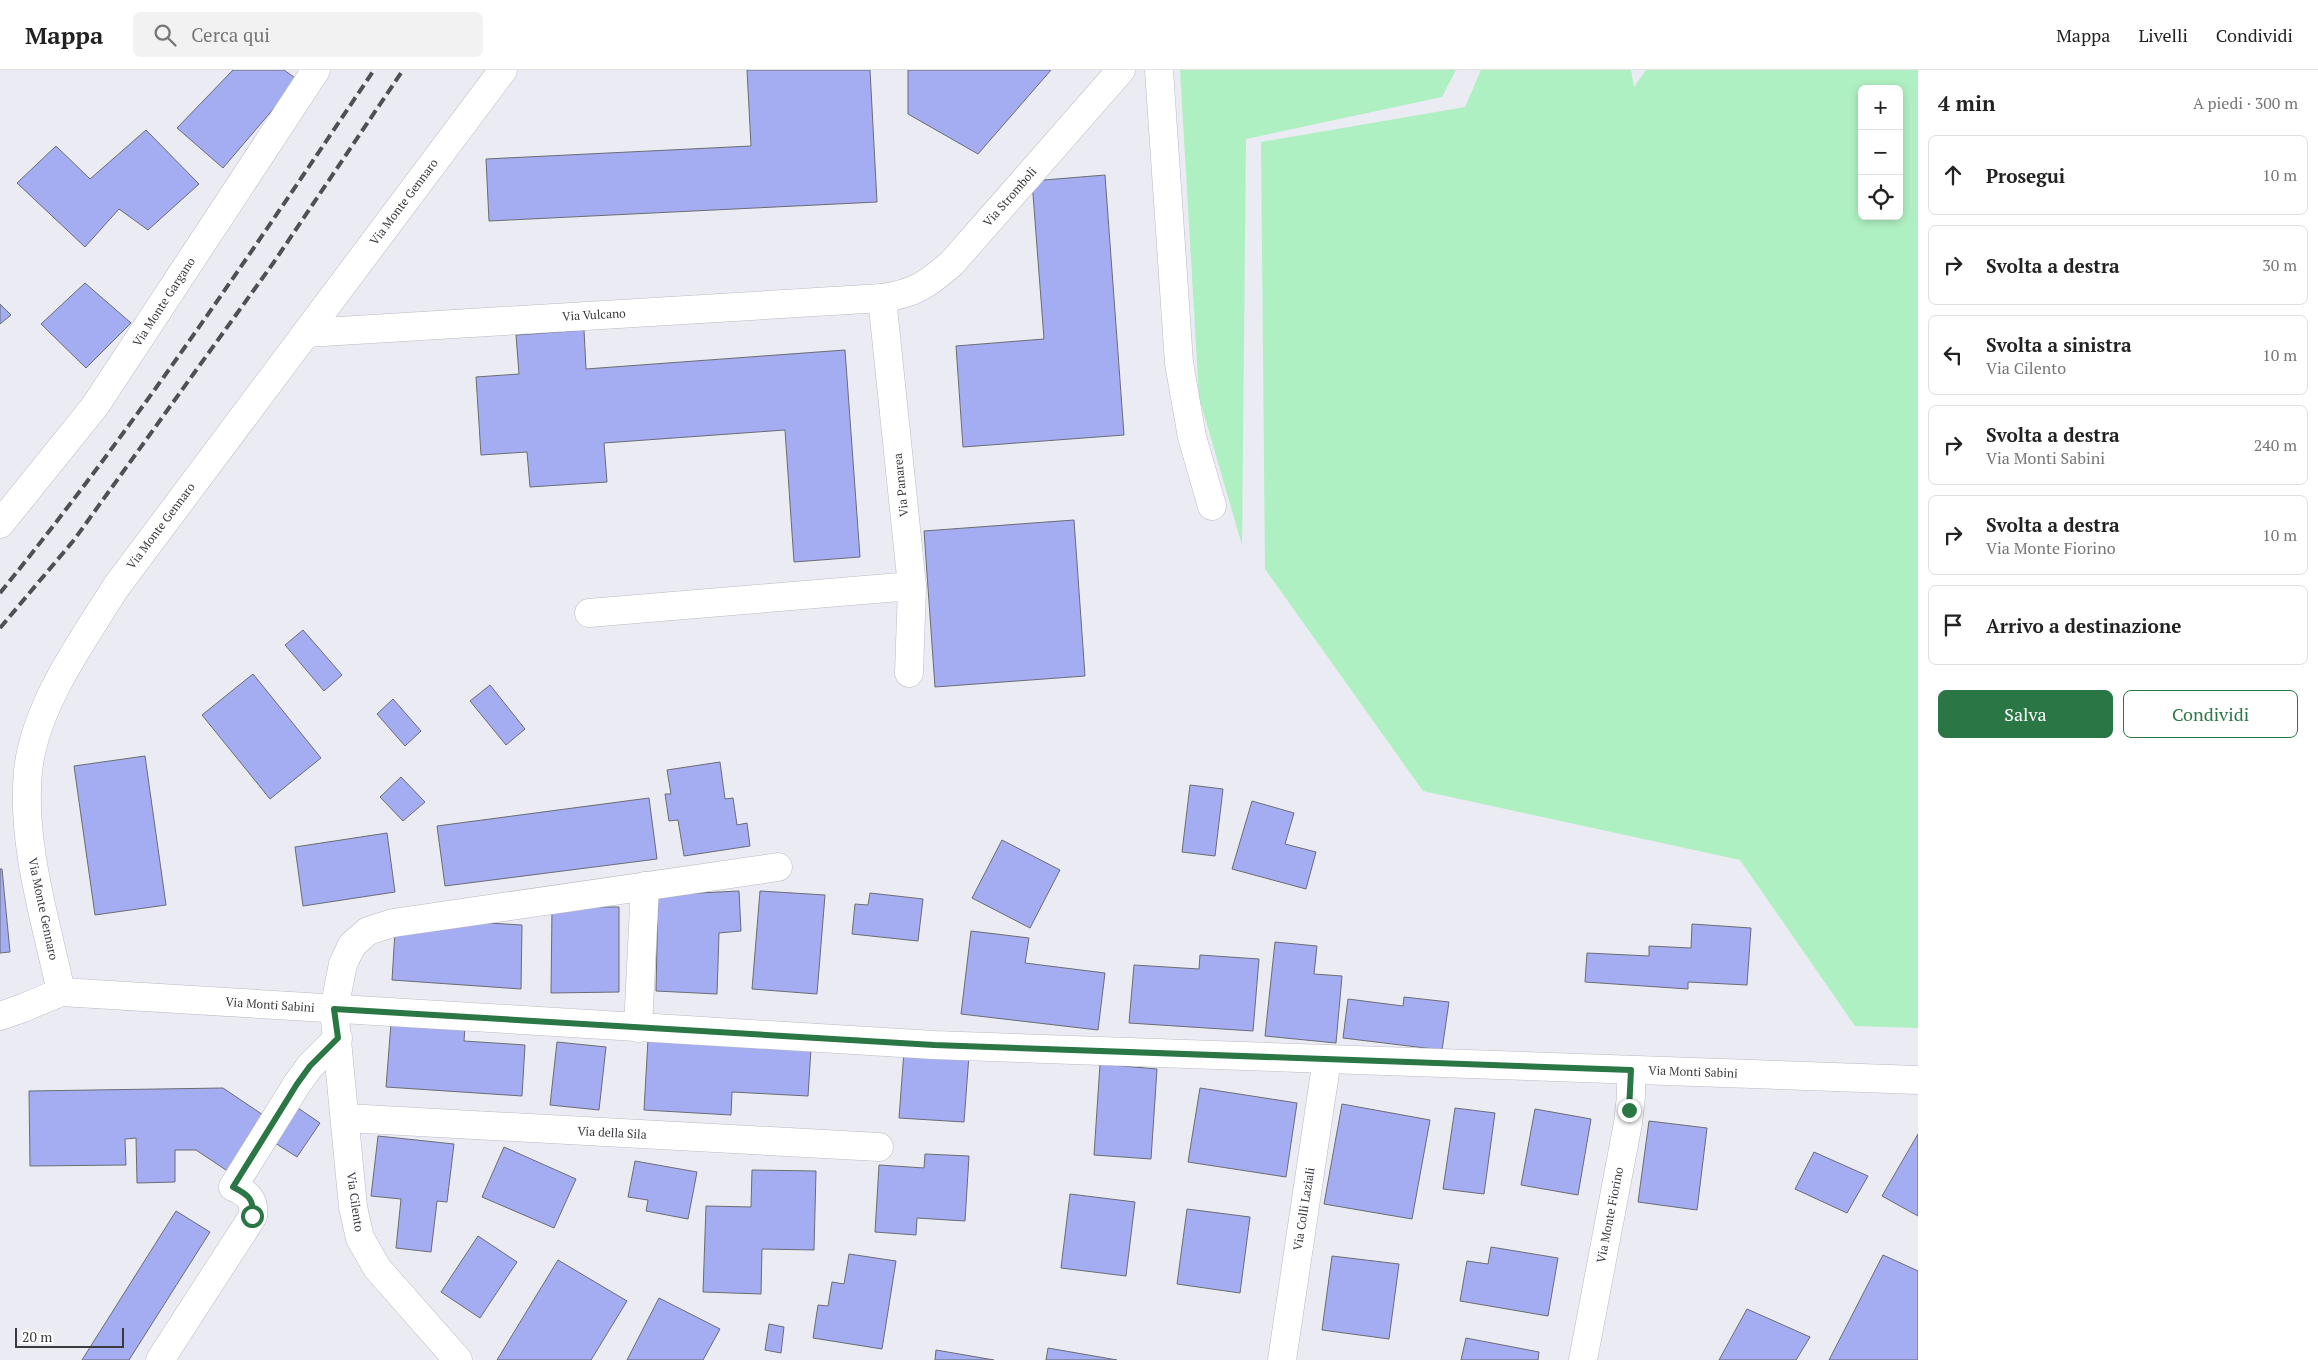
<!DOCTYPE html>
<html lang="it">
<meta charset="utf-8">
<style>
body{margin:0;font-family:"PT Serif",serif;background:#f2f2f2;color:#222}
.controls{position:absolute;right:15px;top:15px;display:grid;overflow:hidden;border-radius:8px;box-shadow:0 2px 8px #0003}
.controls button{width:45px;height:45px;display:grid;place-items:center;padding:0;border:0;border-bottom:1px solid #e0e0e0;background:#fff;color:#222;font:25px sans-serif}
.scale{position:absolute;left:15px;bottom:12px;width:109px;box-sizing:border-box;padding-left:5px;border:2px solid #3b3b3f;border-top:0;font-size:14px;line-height:18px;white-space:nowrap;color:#3b3b3f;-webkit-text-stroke:4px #fff;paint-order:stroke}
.stop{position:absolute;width:15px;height:15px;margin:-11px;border:4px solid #2a7644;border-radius:50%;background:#fff}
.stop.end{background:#2a7644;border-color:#fff;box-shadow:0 1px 5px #0008}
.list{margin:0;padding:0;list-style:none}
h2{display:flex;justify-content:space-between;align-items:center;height:65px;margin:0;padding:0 20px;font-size:21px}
h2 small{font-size:16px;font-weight:400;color:#767676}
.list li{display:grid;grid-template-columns:32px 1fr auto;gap:15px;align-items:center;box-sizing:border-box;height:80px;margin:0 10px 10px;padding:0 10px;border:1px solid #e0e0e0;border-radius:8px}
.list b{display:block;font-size:19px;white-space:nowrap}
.list p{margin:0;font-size:16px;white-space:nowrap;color:#767676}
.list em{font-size:16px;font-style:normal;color:#767676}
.actions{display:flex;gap:10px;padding:15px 20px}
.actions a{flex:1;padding:11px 0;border:1px solid #2a7644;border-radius:8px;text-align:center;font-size:18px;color:#2a7644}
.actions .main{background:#2a7644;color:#fff}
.icon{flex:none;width:28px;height:28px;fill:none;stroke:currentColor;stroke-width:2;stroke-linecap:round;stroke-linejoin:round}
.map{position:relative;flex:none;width:1918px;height:1290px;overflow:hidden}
header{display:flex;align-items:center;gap:30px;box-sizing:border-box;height:70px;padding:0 25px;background:#fff;border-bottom:1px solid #e0e0e0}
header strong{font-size:24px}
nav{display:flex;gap:28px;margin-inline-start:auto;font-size:18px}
.search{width:350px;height:45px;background:#f2f2f2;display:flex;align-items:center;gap:12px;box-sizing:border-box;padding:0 18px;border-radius:8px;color:#767676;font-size:19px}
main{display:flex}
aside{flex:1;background:#fff}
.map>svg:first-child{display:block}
.green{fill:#aff0c2;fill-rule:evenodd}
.building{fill:#a4adf2;stroke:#6b6c73}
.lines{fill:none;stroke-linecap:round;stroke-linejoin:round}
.minor-casing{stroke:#babbc3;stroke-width:29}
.minor{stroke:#fff;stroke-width:28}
.rail{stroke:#4f4f54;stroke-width:4;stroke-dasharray:10 5;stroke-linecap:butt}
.route{stroke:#2a7644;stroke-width:6}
.labels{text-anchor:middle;stroke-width:4;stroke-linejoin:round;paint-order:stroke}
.street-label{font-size:12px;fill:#3b3b3f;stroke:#fff}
</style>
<header>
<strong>Mappa</strong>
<div class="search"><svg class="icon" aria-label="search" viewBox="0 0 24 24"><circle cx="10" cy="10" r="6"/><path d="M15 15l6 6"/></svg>Cerca qui</div>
<nav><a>Mappa</a><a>Livelli</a><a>Condividi</a></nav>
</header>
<main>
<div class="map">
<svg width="1918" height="1290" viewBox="0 0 1918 1290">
<rect width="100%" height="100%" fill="#eaebf3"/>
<g class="green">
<polygon points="1180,0 1456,0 1442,27 1246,69 1242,475 1199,327"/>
<path d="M1481 0H1631L1634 17 1646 0H1918V958L1855 956 1740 790 1423 721 1265 499 1261 72 1465 37ZM1862 19H1899V146H1862Z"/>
</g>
<g class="building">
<polygon points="233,0 284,0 298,10 223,98 177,58"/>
<polygon points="747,0 870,0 877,132 489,151 486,89 751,76"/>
<polygon points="908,0 1051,0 978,84 908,44"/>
<polygon points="146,60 199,114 148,160 119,139 85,177 17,113 56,76 90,109"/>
<polygon points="1105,105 1124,365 963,377 956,276 1044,269 1032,111"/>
<polygon points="85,213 131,253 86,298 41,254"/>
<polygon points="0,234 11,245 0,254"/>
<polygon points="584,260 586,299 845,280 860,487 794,492 785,360 604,373 607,412 530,417 527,382 481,385 476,307 519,304 516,265"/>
<polygon points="1074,450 1085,606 935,617 924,461"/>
<polygon points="303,560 342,605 324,621 285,575"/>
<polygon points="253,604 321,688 270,729 202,645"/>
<polygon points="490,615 525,659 506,675 470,631"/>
<polygon points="393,629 421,661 405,676 377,644"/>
<polygon points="145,686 166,835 95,845 74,696"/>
<polygon points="720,692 725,729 733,728 737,755 747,753 750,776 684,786 678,750 669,751 665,724 671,724 667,700"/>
<polygon points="401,707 425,732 403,751 380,727"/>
<polygon points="1190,715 1223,719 1215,786 1182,782"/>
<polygon points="649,728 657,789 445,816 437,756"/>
<polygon points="1252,731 1294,743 1285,774 1316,782 1306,819 1232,799"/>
<polygon points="387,763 395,822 303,836 295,777"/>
<polygon points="1002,770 1060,800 1030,858 972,828"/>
<polygon points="0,799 2,799 10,882 0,883"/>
<polygon points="739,821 741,861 719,863 717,924 656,921 658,825"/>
<polygon points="760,821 825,825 817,924 752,919"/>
<polygon points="870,823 923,829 918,871 852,864 855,834 868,835"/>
<polygon points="552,837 619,837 619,922 551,923"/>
<polygon points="454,851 522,855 521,919 392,910 395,861"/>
<polygon points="1692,854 1751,858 1747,915 1688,912 1688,919 1585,912 1587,883 1649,886 1649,876 1691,878"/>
<polygon points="971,861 1029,868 1025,893 1105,903 1098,960 961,944"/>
<polygon points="1275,872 1317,876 1314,904 1342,906 1336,973 1265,966"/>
<polygon points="1200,885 1259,889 1253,961 1129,953 1134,895 1199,899"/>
<polygon points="1404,927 1449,932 1442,980 1343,968 1348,929 1403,936"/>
<polygon points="391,953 465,957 464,971 525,975 522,1026 386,1017"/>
<polygon points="648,969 811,979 808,1026 732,1022 731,1045 644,1040"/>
<polygon points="557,972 606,977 599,1040 550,1035"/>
<polygon points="904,981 969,985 964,1052 899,1048"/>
<polygon points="1100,994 1157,999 1151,1089 1094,1085"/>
<polygon points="223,1018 266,1047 229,1102 196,1080 175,1080 175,1112 137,1113 136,1068 125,1069 126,1095 30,1096 29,1021"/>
<polygon points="1200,1018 1297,1033 1286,1107 1188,1092"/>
<polygon points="1342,1034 1430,1050 1412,1149 1324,1134"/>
<polygon points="298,1038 320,1053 297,1087 275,1073"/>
<polygon points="1455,1038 1495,1043 1484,1124 1443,1119"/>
<polygon points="1535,1039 1591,1049 1578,1125 1521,1115"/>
<polygon points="1649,1051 1707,1058 1697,1140 1638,1132"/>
<polygon points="1918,1064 1918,1146 1882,1126"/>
<polygon points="378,1066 454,1074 447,1132 437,1131 431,1182 396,1178 401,1129 371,1126"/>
<polygon points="504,1077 576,1109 554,1158 482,1127"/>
<polygon points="1814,1082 1868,1106 1847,1143 1795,1119"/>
<polygon points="925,1084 969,1086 965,1151 917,1148 916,1165 875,1162 879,1095 924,1098"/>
<polygon points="635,1091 697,1102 688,1149 646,1141 648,1130 628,1127"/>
<polygon points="752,1100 816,1101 814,1180 762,1179 761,1224 703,1222 706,1136 751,1137"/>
<polygon points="1070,1124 1135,1132 1126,1206 1061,1198"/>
<polygon points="1187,1139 1250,1147 1240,1223 1177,1214"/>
<polygon points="176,1141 210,1162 129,1290 82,1290"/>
<polygon points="478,1166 517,1192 480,1248 441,1222"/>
<polygon points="1491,1177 1558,1188 1548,1246 1460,1231 1467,1191 1488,1194"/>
<polygon points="849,1184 896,1191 882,1279 813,1268 818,1235 828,1236 832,1212 844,1214"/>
<polygon points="1883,1185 1918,1201 1918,1290 1829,1290"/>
<polygon points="1332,1186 1399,1194 1389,1269 1322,1260"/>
<polygon points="558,1190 627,1231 591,1290 497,1290"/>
<polygon points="659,1228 720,1259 703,1290 627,1290"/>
<polygon points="1747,1239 1810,1267 1796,1290 1719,1290"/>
<polygon points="769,1254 784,1257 781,1283 765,1280"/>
<polygon points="1466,1268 1539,1282 1538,1290 1461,1290"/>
<polygon points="1048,1278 1117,1290 1046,1290"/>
<polygon points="936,1280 994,1290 935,1290"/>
</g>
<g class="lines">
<defs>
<g id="minor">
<polyline points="1159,0 1179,293 1192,367 1212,436"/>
<polyline points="882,228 912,516 909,603"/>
<path d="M306 263 882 228C914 224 928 214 952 193L1121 0"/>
<polyline points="0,454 95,336 316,0"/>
<polyline points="589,543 912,516"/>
<polyline points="61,922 934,975 1918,1010"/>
<path d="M0 946 23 938 61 922C46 851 21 775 28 701 35 635 82 572 116 517L503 0"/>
<polyline points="638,958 645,816"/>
<polyline points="346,1048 879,1077"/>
<path d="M160 1290 253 1146C255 1129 247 1123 233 1117L297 1014 310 996 338 968"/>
<polyline points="458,1290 377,1198 360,1168 353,1137 334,939 343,894 352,875 368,861 393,853 778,797"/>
<polyline points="1282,1290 1327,989"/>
<polyline points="1583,1290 1628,1053 1631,1026 1631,1000"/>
</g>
</defs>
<use href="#minor" class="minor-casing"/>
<use href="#minor" class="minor"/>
<g class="rail">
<path d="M0 523C135 357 255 177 374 0"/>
<polyline points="0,558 74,470 274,192 403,0"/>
</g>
</g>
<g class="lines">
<path class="route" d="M252 1146C255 1129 247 1124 233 1117L297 1014 310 996 338 968 334 939 934 975 1631 1000 1629 1040"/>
</g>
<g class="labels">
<g class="street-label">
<text transform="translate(1010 127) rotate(-49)" y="4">Via Stromboli</text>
<text transform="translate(404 132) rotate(-53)" y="4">Via Monte Gennaro</text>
<text transform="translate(164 232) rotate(-57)" y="4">Via Monte Gargano</text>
<text transform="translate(594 245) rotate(-3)" y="4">Via Vulcano</text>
<text transform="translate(901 415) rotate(-96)" y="4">Via Panarea</text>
<text transform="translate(161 456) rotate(-53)" y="4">Via Monte Gennaro</text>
<text transform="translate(43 839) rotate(78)" y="4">Via Monte Gennaro</text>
<text transform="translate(270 935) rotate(4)" y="4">Via Monti Sabini</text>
<text transform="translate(1693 1002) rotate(2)" y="4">Via Monti Sabini</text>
<text transform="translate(612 1063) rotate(3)" y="4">Via della Sila</text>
<text transform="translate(355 1132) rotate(82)" y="4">Via Cilento</text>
<text transform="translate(1304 1139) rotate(-81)" y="4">Via Colli Laziali</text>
<text transform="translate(1610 1145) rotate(-79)" y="4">Via Monte Fiorino</text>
</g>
</g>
</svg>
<div class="controls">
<button>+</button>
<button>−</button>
<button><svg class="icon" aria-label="locate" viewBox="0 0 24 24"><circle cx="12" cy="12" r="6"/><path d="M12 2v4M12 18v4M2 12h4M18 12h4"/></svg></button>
</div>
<div class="scale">20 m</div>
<div class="stop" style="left:252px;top:1146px"></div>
<div class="stop end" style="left:1629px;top:1040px"></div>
</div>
<aside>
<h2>4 min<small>A piedi · 300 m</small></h2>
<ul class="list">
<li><svg class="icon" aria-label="ahead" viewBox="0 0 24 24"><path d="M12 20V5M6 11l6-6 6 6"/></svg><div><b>Prosegui</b></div><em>10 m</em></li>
<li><svg class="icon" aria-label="right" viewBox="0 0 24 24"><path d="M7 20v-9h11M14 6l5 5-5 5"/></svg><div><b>Svolta a destra</b></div><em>30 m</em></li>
<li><svg class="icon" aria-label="left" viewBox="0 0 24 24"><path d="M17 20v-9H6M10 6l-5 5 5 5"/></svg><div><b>Svolta a sinistra</b><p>Via Cilento</p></div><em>10 m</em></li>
<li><svg class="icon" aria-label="right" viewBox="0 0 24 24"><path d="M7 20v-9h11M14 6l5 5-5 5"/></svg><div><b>Svolta a destra</b><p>Via Monti Sabini</p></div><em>240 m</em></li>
<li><svg class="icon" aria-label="right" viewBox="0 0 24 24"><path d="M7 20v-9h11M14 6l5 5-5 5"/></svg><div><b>Svolta a destra</b><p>Via Monte Fiorino</p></div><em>10 m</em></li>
<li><svg class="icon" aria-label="arrive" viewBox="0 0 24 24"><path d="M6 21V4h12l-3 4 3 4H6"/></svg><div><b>Arrivo a destinazione</b></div></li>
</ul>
<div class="actions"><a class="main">Salva</a><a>Condividi</a></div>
</aside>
</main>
